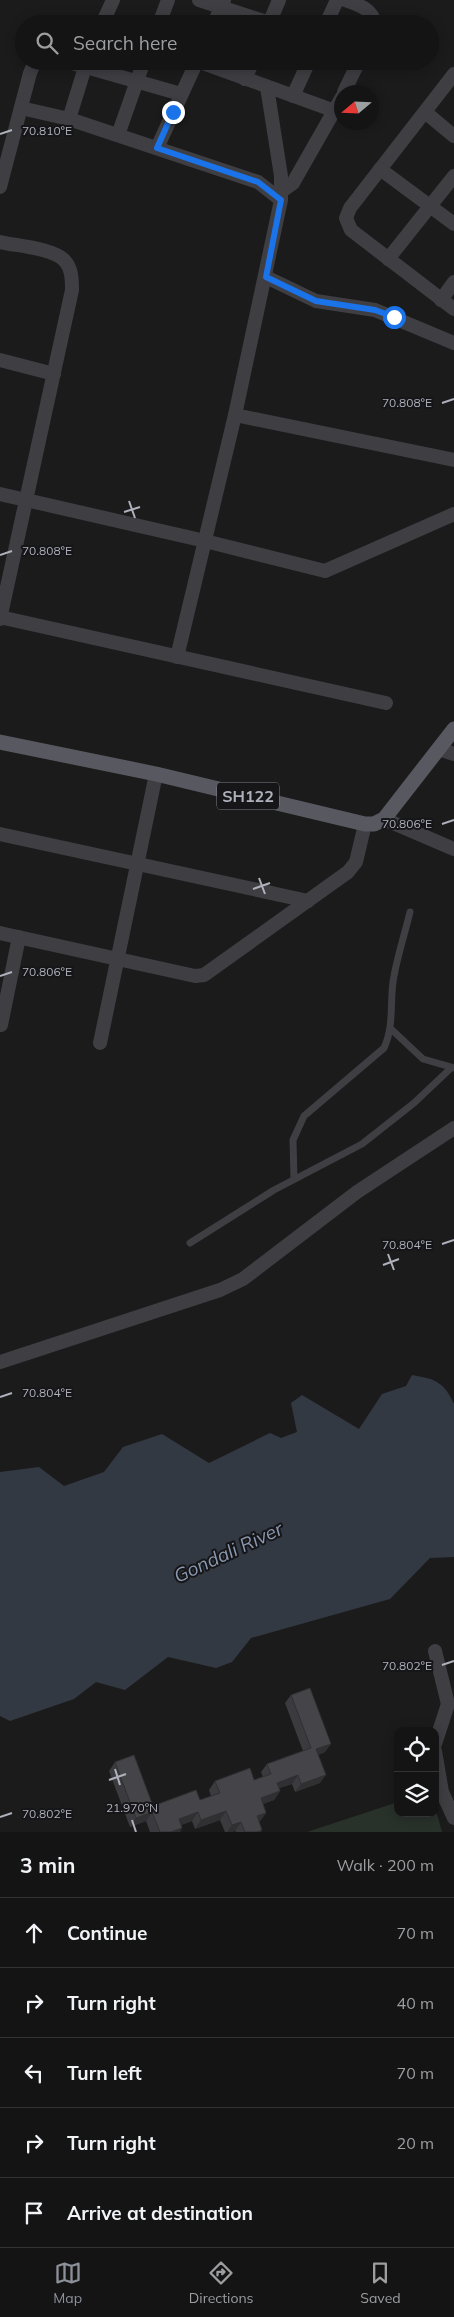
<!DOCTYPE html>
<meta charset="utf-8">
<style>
body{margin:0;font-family:Mulish,sans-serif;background:#1d1d1e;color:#f1f3f6}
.controls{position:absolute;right:15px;bottom:15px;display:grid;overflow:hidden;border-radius:10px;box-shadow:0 2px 12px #0003}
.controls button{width:45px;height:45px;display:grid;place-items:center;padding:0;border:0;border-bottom:1px solid #333334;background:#141415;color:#f1f3f6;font:25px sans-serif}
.compass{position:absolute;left:334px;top:85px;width:45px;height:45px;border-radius:50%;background:#141415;box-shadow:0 2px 12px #0003;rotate:251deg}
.stop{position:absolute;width:15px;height:15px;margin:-11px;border:4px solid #1a73e8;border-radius:50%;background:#fff}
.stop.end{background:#1a73e8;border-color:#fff;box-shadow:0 1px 5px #0008}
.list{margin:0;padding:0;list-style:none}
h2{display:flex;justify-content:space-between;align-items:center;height:65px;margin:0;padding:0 20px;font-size:21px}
h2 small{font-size:16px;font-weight:400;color:#9d9ea0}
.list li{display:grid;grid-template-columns:32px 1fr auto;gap:15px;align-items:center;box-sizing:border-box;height:70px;padding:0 20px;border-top:1px solid #333334}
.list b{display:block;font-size:19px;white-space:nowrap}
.list em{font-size:16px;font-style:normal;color:#9d9ea0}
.icon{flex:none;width:28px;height:28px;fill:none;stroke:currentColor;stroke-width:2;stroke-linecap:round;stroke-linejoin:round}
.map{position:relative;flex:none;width:454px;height:1832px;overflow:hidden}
.search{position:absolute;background:#141415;box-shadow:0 2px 12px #0003;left:15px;right:15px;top:15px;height:55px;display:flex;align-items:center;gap:12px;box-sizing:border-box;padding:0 18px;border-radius:28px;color:#9d9ea0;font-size:19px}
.sheet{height:415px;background:#141415}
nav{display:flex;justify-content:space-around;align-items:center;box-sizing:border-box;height:70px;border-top:1px solid #333334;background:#141415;font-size:14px;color:#9d9ea0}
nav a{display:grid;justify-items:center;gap:2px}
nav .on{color:#8c9099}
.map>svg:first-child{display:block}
.green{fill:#29312b}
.water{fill:#333942}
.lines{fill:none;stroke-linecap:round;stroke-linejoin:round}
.service{stroke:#3e3e43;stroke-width:7}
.minor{stroke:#3e3e43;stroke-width:14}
.primary{stroke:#585960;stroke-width:15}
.wall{fill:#3b3b3f}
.shaded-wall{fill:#303033}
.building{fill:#454549;stroke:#303033}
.route{stroke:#1a73e8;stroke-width:6}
.ticks{fill:none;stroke:#aeb0bb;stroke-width:2}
.labels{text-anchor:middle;stroke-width:4;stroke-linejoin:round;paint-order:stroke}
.shield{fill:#161518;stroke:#80828a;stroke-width:1}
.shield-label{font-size:16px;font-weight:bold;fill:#aeb0bb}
.water-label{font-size:19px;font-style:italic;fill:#899ab2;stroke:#161518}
.ticks-label{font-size:12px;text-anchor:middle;fill:#aeb0bb;stroke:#161518;stroke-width:4;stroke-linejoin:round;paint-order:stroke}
</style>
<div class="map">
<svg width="454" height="1832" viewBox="0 0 454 1832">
<rect width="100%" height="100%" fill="#1b1b1c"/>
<polygon class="green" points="398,1802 398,1813 435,1813 435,1807 442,1832 307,1832"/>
<path class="water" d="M412 1375C434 1379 444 1381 454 1404V1557L430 1558 390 1599 251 1638 232 1662 216 1668 168 1657 125 1690 96 1682 74 1699 10 1721 0 1716V1472L39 1467 64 1486 104 1472 123 1447 162 1434 209 1463 270 1433 281 1438 297 1432 291 1403 302 1395 359 1429 382 1394 406 1386Z"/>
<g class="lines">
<g class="service">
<polyline points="391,1029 423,1059 454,1068"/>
<path d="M294 1179 293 1140 304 1116 384 1048C395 1024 389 1000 394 976 398 954 405 933 410 912"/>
<polyline points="190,1243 274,1190 362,1144 414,1103 451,1068"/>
</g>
<g class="minor">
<polyline points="199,0 273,24"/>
<path d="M345 0C358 5 372 8 375 24"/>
<polyline points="102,24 113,0"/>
<polyline points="159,24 168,0"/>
<polyline points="214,24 224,0"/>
<polyline points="269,24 279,0"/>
<polyline points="326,24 337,0"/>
<polyline points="65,61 181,94"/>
<polyline points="197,61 335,111"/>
<polyline points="454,74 350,208 346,218 351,230 454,309"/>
<polyline points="245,79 253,61"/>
<polyline points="344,92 359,61"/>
<polyline points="293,96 309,61"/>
<polyline points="21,108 69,119 258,182 281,200"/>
<polyline points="425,112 454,136"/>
<polyline points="69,119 87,61"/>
<polyline points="118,135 144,61"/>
<polyline points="157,148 197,61"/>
<polyline points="380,169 454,224"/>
<polyline points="0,187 30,73 34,64 38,61"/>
<polyline points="282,191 293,183 342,97"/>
<path d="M0 242C17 246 52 248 64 260 72 268 72 280 72 290L0 619"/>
<polyline points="388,259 454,176"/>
<polyline points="266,277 316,301 375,310 454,343"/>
<polyline points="441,300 454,282"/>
<polyline points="0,360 54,374"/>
<polyline points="235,415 454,460"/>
<polyline points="0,494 205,541 325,571 454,514"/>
<polyline points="0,617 386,703"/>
<polyline points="177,657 235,415 281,200 281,176 267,87"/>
<polyline points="439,749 454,754"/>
<polyline points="384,819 454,849"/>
<polyline points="0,834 308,901"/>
<polyline points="0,933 195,976 204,975 348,872 356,862 365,824"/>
<polyline points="1,1025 19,937"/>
<polyline points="100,1043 156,774"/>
<polyline points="0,1362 220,1290 243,1279 357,1192 454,1128"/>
<polyline points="435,1651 448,1704 435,1744"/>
<polyline points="435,1751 442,1792 454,1818"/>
</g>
<polyline class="primary" points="0,742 156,774 365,824 374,824 384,819 454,729"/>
</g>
<polygon class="wall" points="291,1695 325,1752 318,1755 320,1783 295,1792 292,1784 279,1788 280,1791 274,1800 263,1804 266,1813 260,1821 259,1822 261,1832 236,1832 235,1831 231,1832 225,1832 220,1820 195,1829 192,1821 181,1825 180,1832 150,1832 146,1821 130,1827 109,1771 115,1762 153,1806 200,1800 211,1796 209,1790 215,1781 254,1780 263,1777 261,1772 267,1764 303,1751 285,1703"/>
<g class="shaded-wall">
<polygon points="331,1744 325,1752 310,1758 316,1749"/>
<polygon points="298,1775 292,1784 271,1791 277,1783"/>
<polygon points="326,1775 320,1783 295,1792 301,1784"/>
<polygon points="280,1791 274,1800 255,1807 261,1798"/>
<polygon points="226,1811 220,1820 195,1829 201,1820"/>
<polygon points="152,1812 146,1821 130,1827 136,1818"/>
<polygon points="198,1812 192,1821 173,1828 179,1819"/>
<polygon points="266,1813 260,1821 251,1825 257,1816"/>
<polygon points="241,1822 235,1831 231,1832 227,1832 232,1825"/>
<polygon points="182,1828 180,1832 171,1832"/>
</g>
<polygon class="building" points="310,1688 331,1744 316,1749 326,1775 301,1784 298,1775 277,1783 280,1791 261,1798 266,1813 257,1816 262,1830 257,1832 245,1832 241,1822 232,1825 226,1811 201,1820 198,1812 179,1819 182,1828 171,1832 160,1832 152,1812 136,1818 115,1762 134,1755 153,1806 196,1790 200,1800 220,1793 215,1781 250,1768 254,1780 271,1774 267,1764 311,1748 291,1695"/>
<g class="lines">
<polyline class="route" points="173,112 157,148 258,182 281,200 266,277 316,301 375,310 394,317"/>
</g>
<path class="ticks" d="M0 134 12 130M442 403 454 399M129 501 135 518M124 512 140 507M0 555 12 551M442 824 454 820M259 878 265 894M253 889 270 883M0 976 12 972M442 1244 454 1240M388 1254 394 1270M383 1265 399 1259M0 1397 12 1393M442 1665 454 1661M115 1769 120 1785M109 1780 126 1774M0 1817 12 1813M132 1820 136 1832"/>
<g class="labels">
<rect class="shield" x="217" y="782.5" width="62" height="27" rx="4"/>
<g class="shield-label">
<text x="248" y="802">SH122</text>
</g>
<g class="water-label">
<text transform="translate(228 1552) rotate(-25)" y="7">Gondali River</text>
</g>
</g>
<g class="ticks-label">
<text x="47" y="135">70.810°E</text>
<text x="407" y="407">70.808°E</text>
<text x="47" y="555">70.808°E</text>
<text x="407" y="828">70.806°E</text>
<text x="47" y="976">70.806°E</text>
<text x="407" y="1249">70.804°E</text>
<text x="47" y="1397">70.804°E</text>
<text x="407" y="1670">70.802°E</text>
<text x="132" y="1812">21.970°N</text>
<text x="47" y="1818">70.802°E</text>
</g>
</svg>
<div class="controls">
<button><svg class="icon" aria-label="locate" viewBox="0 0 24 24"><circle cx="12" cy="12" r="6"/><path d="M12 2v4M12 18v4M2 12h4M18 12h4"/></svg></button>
<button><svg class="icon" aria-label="layers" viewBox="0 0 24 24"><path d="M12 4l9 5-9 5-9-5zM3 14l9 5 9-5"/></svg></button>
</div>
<svg class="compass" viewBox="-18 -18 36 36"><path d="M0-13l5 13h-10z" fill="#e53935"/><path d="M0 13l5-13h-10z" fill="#9d9ea0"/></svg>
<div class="stop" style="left:394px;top:317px"></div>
<div class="stop end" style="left:173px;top:112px"></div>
<div class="search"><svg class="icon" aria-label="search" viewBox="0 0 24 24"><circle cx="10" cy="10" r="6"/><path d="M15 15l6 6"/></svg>Search here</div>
</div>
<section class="sheet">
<h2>3 min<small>Walk · 200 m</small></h2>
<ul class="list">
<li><svg class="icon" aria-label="ahead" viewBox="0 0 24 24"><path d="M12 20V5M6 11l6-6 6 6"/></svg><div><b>Continue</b></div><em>70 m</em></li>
<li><svg class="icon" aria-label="right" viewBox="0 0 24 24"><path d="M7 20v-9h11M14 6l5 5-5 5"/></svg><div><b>Turn right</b></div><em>40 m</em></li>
<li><svg class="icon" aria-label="left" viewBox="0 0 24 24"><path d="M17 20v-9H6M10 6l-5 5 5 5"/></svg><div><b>Turn left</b></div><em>70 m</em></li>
<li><svg class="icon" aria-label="right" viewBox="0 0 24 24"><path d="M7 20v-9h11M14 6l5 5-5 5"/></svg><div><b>Turn right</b></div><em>20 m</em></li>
<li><svg class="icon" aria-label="arrive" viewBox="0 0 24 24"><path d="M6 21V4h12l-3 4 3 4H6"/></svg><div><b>Arrive at destination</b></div></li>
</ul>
</section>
<nav>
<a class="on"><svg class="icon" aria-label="map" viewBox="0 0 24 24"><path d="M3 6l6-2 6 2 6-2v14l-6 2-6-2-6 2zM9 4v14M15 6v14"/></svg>Map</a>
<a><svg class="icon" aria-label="directions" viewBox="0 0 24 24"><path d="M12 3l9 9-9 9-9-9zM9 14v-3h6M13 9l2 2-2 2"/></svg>Directions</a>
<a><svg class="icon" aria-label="saved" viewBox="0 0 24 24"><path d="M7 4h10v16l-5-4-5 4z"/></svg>Saved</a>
</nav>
